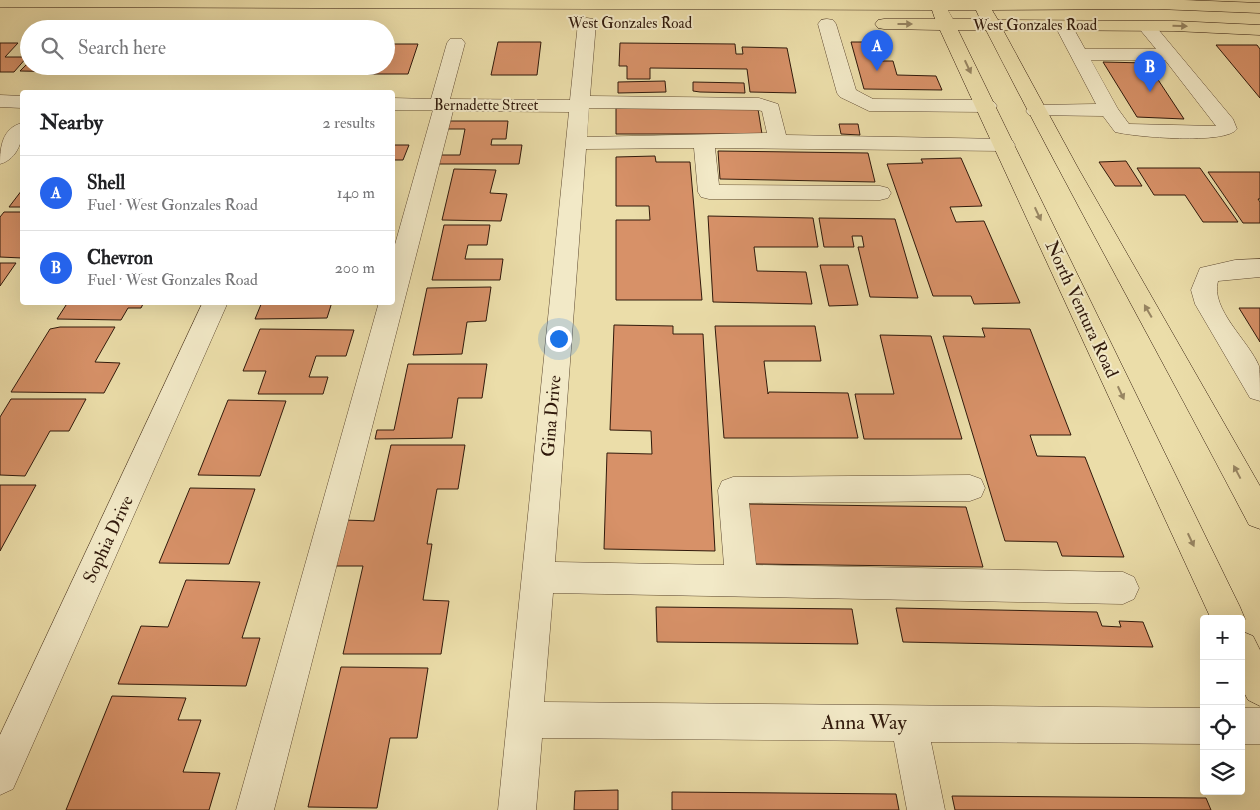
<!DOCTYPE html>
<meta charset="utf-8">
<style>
body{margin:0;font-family:"IM FELL Double Pica",serif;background:#f2f2f2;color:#202124}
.controls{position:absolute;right:15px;bottom:15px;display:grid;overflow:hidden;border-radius:5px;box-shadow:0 5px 20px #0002}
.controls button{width:45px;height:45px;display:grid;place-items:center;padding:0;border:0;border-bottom:1px solid #e0e0e0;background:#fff;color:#202124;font:25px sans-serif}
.you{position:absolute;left:558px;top:338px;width:18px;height:18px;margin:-12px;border:4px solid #fff;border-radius:50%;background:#1a73e8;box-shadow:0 0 0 8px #1a73e833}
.badge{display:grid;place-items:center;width:32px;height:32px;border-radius:50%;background:#2563eb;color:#fff;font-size:16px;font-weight:700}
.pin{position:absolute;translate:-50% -41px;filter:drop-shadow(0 1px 2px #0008)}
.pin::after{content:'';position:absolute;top:26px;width:18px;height:15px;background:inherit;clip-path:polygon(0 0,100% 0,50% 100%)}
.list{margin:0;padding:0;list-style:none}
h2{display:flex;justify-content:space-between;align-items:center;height:65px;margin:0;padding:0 20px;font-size:21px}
h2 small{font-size:16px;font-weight:400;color:#757577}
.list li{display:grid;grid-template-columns:32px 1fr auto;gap:15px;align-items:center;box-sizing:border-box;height:75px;padding:0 20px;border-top:1px solid #e0e0e0}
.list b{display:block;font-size:19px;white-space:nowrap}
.list p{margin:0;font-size:16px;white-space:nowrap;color:#757577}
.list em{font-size:16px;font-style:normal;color:#757577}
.icon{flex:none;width:28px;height:28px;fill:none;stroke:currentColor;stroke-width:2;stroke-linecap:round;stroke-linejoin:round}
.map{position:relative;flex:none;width:1260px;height:810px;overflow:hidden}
.search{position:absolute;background:#fff;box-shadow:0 5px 20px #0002;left:20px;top:20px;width:375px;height:55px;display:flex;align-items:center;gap:12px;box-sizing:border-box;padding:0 18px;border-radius:28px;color:#757577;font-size:19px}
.panel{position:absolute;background:#fff;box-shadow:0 5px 20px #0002;left:20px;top:90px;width:375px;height:215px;border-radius:5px}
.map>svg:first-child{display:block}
.building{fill:#d79168;stroke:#30190b}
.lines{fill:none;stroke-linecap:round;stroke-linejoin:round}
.minor-casing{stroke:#5f4a32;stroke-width:1}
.major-casing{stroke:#30190b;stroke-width:1}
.minor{fill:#f2e9c7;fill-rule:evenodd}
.major{fill:#ebdda9;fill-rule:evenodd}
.oneway{fill:#978562}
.labels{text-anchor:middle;stroke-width:4;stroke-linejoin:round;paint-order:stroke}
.far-street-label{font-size:15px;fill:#30190b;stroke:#f2e9c7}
.street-label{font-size:18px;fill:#30190b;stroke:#f2e9c7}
.near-street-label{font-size:21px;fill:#30190b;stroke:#f2e9c7}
</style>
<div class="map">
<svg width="1260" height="810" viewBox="0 0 1260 810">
<rect width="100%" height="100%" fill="#ebdda9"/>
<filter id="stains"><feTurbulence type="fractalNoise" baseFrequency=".004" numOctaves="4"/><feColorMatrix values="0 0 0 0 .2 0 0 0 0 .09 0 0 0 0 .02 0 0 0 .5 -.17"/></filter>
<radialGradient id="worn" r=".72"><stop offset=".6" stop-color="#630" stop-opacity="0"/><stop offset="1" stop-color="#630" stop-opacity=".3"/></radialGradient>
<g class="building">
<polygon points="498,42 541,42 537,75 491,75"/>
<polygon points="851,42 872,42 878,61 893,61 897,75 936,76 942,90 864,89"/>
<polygon points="0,43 18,43 5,57 27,57 14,72 0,72"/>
<polygon points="620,43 735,44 736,54 743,54 742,47 787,48 796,93 750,92 747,69 650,68 650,79 627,79 627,66 619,66"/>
<polygon points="386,44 418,44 408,74 346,74 349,66 386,66"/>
<polygon points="1216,45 1257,45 1260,49 1260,98"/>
<polygon points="29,62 29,66 79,66 74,72 20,71"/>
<polygon points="1103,62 1147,63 1184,119 1137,117"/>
<polygon points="93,66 145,66 142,71 90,71"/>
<polygon points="153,66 208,66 204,73 149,72"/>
<polygon points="224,66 281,66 277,74 219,74"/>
<polygon points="295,66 341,66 338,73 292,73"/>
<polygon points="665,81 666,92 618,93 618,82"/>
<polygon points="693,82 744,83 745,93 700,92 693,91"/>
<polygon points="616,108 758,109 762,134 616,134"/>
<polygon points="449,121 508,121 506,139 492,139 491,145 522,145 519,164 437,164 439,155 460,155 465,129 447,129"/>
<polygon points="839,124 858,124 860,135 841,134"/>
<polygon points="392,145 409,145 403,160 392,160"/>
<polygon points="718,151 868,153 875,182 720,179"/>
<polygon points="655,156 656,162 690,162 702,300 616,300 616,220 650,220 649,206 616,206 616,157"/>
<polygon points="961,158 982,206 950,207 956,222 984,221 1020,303 974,304 971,296 933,296 887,164 923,163 921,159"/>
<polygon points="1126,161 1142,186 1115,186 1099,162"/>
<polygon points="1137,168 1200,168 1238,222 1203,222 1185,195 1154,195"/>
<polygon points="454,169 496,170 490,193 507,194 501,221 442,220"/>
<polygon points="1208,172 1260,172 1260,199 1258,199 1260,202 1260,223 1243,223"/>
<polygon points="22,190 22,207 9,207"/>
<polygon points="4,212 22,212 22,258 0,257 0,217"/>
<polygon points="708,216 813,218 818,247 754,247 757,271 806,272 812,304 713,302"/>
<polygon points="819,218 895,219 918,298 870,297 858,247 864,247 862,236 852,236 854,247 824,247"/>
<polygon points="444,225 490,225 487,245 468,245 465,259 503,259 500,280 432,280"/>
<polygon points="0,263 16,263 0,286"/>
<polygon points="820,265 848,265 858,305 829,306"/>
<polygon points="491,287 486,321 467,322 462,354 413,355 427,288"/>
<polygon points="68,302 144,302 141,308 128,308 121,320 57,319"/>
<polygon points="262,302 332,302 327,318 255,319"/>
<polygon points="1239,308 1260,308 1260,342"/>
<polygon points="614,325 673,326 673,334 703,334 715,551 604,549 607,453 652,454 651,431 610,430"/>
<polygon points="715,326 815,326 821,361 764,361 768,394 769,392 848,393 858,438 724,438"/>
<polygon points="60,327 115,327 95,362 120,363 104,393 11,392 50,329"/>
<polygon points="982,328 1030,329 1071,435 1030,435 1037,456 1085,457 1124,557 1062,556 1057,542 1005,541 943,336 985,337"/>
<polygon points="260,329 354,330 346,356 316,356 309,377 328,377 323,394 258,394 266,371 243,371"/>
<polygon points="880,335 931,336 962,439 864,439 855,394 894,394"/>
<polygon points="408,364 487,364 482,398 458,398 452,438 375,439 377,430 394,430"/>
<polygon points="11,399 86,399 69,431 50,431 25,476 0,475 0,417"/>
<polygon points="228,400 286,401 260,476 198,475"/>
<polygon points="391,445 465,445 458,489 437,489 427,544 432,544 423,600 449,601 441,654 343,654 363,566 332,566 343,520 374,521"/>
<polygon points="0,485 36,485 0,551"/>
<polygon points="190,488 255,489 229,564 159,563"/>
<polygon points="748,504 966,507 983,567 754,564"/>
<polygon points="186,580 260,582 242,638 260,638 246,686 118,684 141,626 168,627"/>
<polygon points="656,607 852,609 858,644 657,642"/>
<polygon points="896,608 1097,612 1102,626 1121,627 1119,621 1143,622 1153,647 903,642"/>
<polygon points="341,667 428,668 417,738 390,738 377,808 308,807"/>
<polygon points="112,696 186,698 178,720 201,720 183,772 220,773 209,810 66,810"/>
<polygon points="618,790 618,810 574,810 575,791"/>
<polygon points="672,792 896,794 899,810 672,810"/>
<polygon points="952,796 1206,798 1211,810 955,810"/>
</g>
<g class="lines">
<defs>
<g id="minor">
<path d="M587 18 593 19 596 23 590 96 759 98 778 104 786 135 1005 139 1012 140 1015 145 1012 150 1005 151 715 148 719 185 880 186 888 188 891 193 888 198 880 200 709 199 701 197 698 192 694 148 586 149 555 562 724 565 718 490 722 481 733 477 970 475 981 479 985 488 981 497 970 501 749 503 756 565 1123 572 1134 577 1139 588 1134 599 1123 604 553 593 544 702 1204 708V744L931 742 945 810H907L894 741 542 738 536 810H498L569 112 453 111 274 810H236L379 302H392V255L433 110H392V98L431 99 447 43 450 39H462L465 43 450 99 570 100 578 23 581 19ZM589 108 757 110 762 111 767 133 587 137Z"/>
<polygon points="827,19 833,20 836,24 856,90 873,99 987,100 994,102 997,106 994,110 987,112 869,111 840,97 837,93 818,24 821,20"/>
<path d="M1064 21 1070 22 1085 49H1156L1137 26 1140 22H1152L1233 119 1237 129C1226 145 1135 137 1115 132L1103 116 1029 115 1026 111 1029 107 1036 105 1096 104 1055 26 1058 22ZM1091 60H1165L1216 126 1129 124 1118 109Z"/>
<polygon points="0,95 22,96 22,108 0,107"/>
<path d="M22 123C24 139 18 159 0 164 0 147 2 128 22 123Z"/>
<path d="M1260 259V277L1218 281C1210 309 1249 341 1259 366 1260 375 1260 391 1260 401L1250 398 1195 304 1191 290 1200 268 1235 260Z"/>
<polygon points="203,302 228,302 13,789 0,795 0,735"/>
<rect x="1241" y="708" width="19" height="36"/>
</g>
<g id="major">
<path d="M0 0H1184L1260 3V13L1157 9 992 10 998 20 1174 21 1260 25V35L1174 31 1003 30 1078 168 1260 486V529L1249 525C1162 359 1071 196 986 30H958L1240 607 1245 619 1241 627V619H1211L940 30 884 29 878 28 875 24 878 20 884 19H935L932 10 0 7ZM948 10H976L980 19H953Z"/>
<polygon points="1241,631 1253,636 1260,650 1260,706 1248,700 1241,687"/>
</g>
</defs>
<use href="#minor" class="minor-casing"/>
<use href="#major" class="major-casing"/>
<use href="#minor" class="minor"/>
<use href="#major" class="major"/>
</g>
<defs><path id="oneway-solid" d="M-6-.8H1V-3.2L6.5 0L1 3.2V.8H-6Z" transform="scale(1.25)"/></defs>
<g class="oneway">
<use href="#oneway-solid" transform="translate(905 24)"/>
<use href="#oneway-solid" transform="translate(1180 26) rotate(2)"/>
<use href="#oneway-solid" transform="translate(968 67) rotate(65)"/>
<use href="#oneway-solid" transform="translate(1038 214) rotate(65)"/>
<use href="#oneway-solid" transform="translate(1148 311) rotate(-120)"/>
<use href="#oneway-solid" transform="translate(1121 393) rotate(65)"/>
<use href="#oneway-solid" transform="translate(1237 472) rotate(-118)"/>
<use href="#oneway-solid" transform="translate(1191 540) rotate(65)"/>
</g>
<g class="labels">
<g class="far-street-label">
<text x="630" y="28">West Gonzales Road</text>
<text x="1035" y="30">West Gonzales Road</text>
<text x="486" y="110">Bernadette Street</text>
</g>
<g class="street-label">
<text transform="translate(1082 309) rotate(65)" y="6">North Ventura Road</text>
<text transform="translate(551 416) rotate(-85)" y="6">Gina Drive</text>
<text transform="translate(108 539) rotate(-65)" y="6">Sophia Drive</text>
</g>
<g class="near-street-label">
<text x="864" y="729">Anna Way</text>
</g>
</g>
<rect width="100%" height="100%" filter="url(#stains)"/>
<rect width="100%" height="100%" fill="url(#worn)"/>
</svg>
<div class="controls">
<button>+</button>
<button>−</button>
<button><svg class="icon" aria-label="locate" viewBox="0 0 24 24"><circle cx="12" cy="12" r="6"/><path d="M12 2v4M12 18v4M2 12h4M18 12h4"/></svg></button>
<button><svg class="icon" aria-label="layers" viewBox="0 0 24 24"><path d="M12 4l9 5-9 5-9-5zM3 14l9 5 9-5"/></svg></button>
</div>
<div class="you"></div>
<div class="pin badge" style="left:877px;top:71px">A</div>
<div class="pin badge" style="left:1150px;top:92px">B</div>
<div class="search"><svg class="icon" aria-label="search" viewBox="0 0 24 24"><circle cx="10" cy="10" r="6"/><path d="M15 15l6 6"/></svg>Search here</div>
<section class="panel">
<h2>Nearby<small>2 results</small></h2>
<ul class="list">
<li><span class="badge">A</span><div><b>Shell</b><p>Fuel · West Gonzales Road</p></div><em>140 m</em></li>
<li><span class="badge">B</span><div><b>Chevron</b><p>Fuel · West Gonzales Road</p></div><em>200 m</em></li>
</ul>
</section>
</div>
